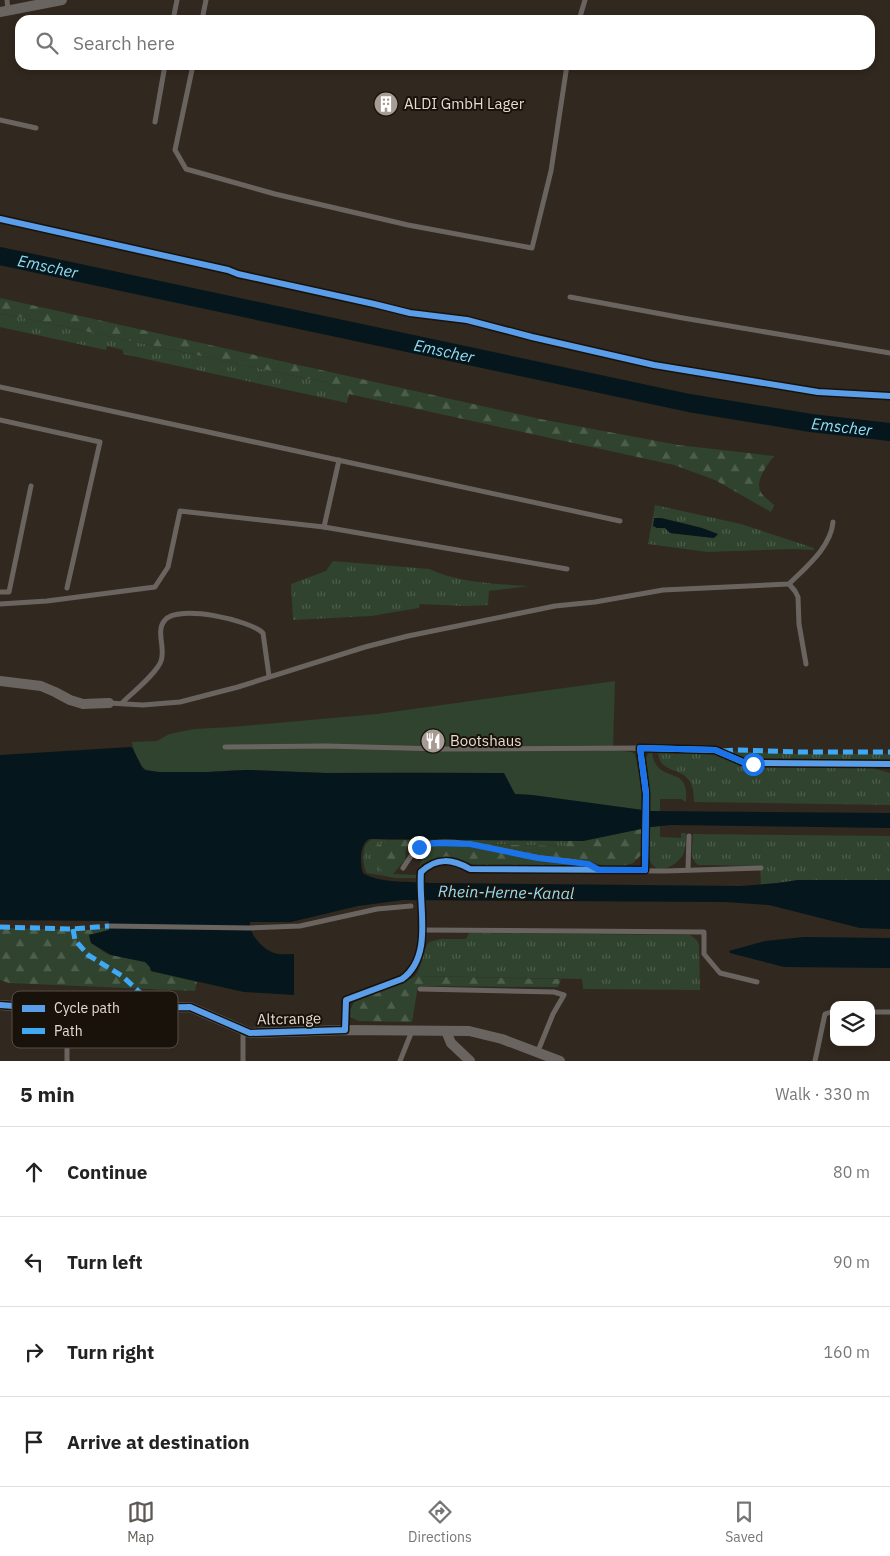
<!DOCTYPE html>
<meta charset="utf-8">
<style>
body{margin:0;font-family:"IBM Plex Sans",sans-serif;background:#f2f2f2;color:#222}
.controls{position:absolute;right:15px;bottom:15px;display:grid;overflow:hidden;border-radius:10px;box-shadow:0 2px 8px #0003}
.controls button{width:45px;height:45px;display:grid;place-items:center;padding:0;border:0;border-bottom:1px solid #e0e0e0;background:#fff;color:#222;font:25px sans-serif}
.stop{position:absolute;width:15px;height:15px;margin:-11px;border:4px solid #1a73e8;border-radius:50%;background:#fff}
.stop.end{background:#1a73e8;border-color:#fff;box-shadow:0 1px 5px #0008}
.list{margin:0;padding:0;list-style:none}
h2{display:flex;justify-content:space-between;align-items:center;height:65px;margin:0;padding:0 20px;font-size:21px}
h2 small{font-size:16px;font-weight:400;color:#767676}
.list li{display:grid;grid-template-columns:32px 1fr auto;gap:15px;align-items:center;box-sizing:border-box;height:90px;padding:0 20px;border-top:1px solid #e0e0e0}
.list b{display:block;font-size:19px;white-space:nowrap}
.list em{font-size:16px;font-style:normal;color:#767676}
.icon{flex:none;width:28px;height:28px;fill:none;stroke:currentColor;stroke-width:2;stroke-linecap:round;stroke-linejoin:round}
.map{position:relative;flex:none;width:890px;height:1061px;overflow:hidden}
.search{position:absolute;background:#fff;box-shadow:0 2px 8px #0003;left:15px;right:15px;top:15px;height:55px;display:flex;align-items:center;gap:12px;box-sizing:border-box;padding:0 18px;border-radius:15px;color:#767676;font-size:19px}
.sheet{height:425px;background:#fff}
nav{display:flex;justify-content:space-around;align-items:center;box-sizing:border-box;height:70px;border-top:1px solid #e0e0e0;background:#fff;font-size:14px;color:#767676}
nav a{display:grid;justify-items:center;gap:2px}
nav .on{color:#5e5955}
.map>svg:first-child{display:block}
.grass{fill:url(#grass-tufts);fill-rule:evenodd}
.forest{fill:url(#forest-firs)}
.park{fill:#2f432e}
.water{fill:#05171c}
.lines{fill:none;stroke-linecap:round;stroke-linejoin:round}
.river{stroke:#05171c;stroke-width:18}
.service{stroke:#6a6460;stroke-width:5}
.minor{stroke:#6a6460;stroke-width:10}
.quiet{stroke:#3fa9f5;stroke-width:5;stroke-dasharray:10 5;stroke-linecap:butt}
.cycleway-casing{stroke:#19120b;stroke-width:9}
.cycleway{stroke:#5a9eea;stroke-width:6}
.route{stroke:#1a73e8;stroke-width:6}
.labels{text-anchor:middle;stroke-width:4;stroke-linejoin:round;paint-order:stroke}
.poi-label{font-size:15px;fill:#e6dbd1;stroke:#19120b;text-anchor:start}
.street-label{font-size:15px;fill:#e6dbd1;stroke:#19120b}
.water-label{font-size:16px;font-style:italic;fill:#92ddf6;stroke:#19120b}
.key{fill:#19120b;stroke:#564e46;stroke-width:1}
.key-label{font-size:14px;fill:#e6dbd1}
</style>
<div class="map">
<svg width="890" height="1061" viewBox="0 0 890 1061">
<defs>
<pattern id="grass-tufts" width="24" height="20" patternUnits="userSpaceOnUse" patternTransform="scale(1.25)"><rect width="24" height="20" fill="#2f432e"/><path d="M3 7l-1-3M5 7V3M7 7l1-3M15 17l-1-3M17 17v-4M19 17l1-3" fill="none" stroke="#4d5e4b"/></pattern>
<pattern id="forest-firs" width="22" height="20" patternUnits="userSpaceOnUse" patternTransform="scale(1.25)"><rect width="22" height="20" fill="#2f432e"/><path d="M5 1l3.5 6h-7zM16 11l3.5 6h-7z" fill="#4d5e4b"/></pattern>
</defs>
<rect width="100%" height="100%" fill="#31281f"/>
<g class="grass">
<polygon points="0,313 328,383 344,393 349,394 347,403 123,354 123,350 107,346 106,350 0,327"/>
<path d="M655 505 741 524 814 548V550L794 549 707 552 648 544ZM661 518 702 528 714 538 670 533 665 528Z"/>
<path d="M333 561 429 569C459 583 497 584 529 586L489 591 488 605 465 606 420 604 419 608 371 616 293 620 291 584 326 571Z"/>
<path d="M658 751 718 754 742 765 869 767 890 773V805L694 802C695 759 659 781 658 751Z"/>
<polygon points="729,751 799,754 890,754 890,762 751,761"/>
<path d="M660 826V837L681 838V833H686C686 840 686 846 684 853 679 864 658 878 650 861 646 852 650 837 650 827Z"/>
<path d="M693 834 890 836V880H798L761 885 760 866 698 865C688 857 693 846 693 834Z"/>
<path d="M372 839 390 840 386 843 377 845 393 874 416 875V878H396L367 873C363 868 362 851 366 844 367 842 370 841 372 839Z"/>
<polygon points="462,840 566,841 566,846 481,844"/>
<path d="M469 933 690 935 697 940 699 945 700 990 583 989 582 979 415 976C423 966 421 952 429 942L440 939H466Z"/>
</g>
<g class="forest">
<path d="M0 298 540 419 678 445 774 456C767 465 753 483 762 494 765 498 770 501 774 505L771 512 715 480 674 465 344 393 328 383 0 313Z"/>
<polygon points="643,828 644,849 642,854 633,863 621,867 608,867 591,862 540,856 481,844 566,846 566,841 583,841"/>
<polygon points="390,840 411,840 406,850 405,860 393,874 382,872 374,857 373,850 377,845 386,843"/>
<path d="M435 846H469L590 866 475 865C470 864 465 861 459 860 446 857 429 857 419 867L427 848Z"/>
<polygon points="109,927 109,930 89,935 91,943 107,954 145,962 148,964 151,971 197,982 195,991 9,983 0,980 0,928 88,930"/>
<polygon points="415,976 561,979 558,987 418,986 412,1022 358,1021 351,1017 350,1010 354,1002 412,978"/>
</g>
<path class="park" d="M615 681 613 750 632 752 635 754 643 793H650L646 758 648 754 652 752C656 781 680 769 685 786 687 791 686 798 686 802L681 799H660V811H650L532 795 515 794 493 773C438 772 382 772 326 773 292 773 258 768 224 771 209 772 156 776 145 769 138 765 133 749 132 742L157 741 169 734 194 729 231 727 377 714Z"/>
<g class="water">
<polygon points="654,518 661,518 702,528 718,534 714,538 670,533 665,528 657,528 653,526"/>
<path d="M131 747 133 749 142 767 145 770 159 772H207L247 770 326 773H504L515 794 532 795 650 811 890 813V828L671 825 651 827 583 841 369 839C359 845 360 864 363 873 380 884 412 881 431 883L740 886 779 883 798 880H890V929L860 928 769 905 725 902 403 900 358 906 291 922H250C249 934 262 949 274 953 280 955 288 954 294 954V995L244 992 151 971 150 967 145 962 111 955 91 943 89 935 109 930V921L0 920V755Z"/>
<polygon points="804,937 890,938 890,968 784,967 730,953 729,951 765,941"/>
</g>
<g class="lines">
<path class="river" id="s1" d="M0 256 689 403 811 423 890 432"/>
<g class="service">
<polyline points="7,0 8,10"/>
<polyline points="173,20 177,0"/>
<polyline points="202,20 206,0"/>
<polyline points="579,20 585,0"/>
<polyline points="193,65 175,150 186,169 275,194 408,225 532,248 551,171 567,65"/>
<polyline points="0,120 36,128"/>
<polyline points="155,122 165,65"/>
<polyline points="570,297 683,318 890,353"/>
<polyline points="0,387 620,521"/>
<polyline points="0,420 100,442 67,588"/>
<polyline points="324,527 339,460"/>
<polyline points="789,584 795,591 798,597 799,624 806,664"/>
<polyline points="0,592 9,592 31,486"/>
<polyline points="0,604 47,601 155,587 168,567 180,511 324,527 567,569"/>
<path d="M109 703 143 705 180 702 238 687 365 647 408 636 555 606 595 602 663 590 789 584C806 567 831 547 833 522"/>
<path d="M122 703C132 693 157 673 161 661 166 648 155 631 165 620 178 604 250 620 263 633L269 676"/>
<polyline points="225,747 326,746 442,749 640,748 715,750 743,762 753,763 890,764"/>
<polyline points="640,748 646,793 645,870"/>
<path d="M403 868C408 861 414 849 423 845 450 835 508 852 536 857 556 861 579 859 597 869"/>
<polyline points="688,869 689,836"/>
<polyline points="109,926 250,928 300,926 377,909 411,906"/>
<polyline points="422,930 704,932 704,954 720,973 757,982"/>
<polyline points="420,989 554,992 564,995 553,1014 538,1051"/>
<polyline points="871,1012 890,1012"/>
<polyline points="243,1030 243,1061"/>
<path d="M345 1030 346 1000 402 979C434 956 418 906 421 872 437 857 452 859 470 869L665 871 761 868"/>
<polyline points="67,1061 67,1010"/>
<polyline points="400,1061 412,1031"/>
<polyline points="815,1061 825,1014 834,1011"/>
</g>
<g class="minor">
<polyline points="0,12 62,0"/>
<polyline points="0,681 41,686 55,692 70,700 83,704 109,703"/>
<polyline points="0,1005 67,1010 190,1007 250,1033 345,1030 469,1031 502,1039 560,1061"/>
<polyline points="446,1031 451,1043 470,1061"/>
</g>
<g class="quiet">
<polyline points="723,751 736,750 800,752 890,752"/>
<polyline points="0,927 73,929 109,926"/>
<polyline points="73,929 75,940 88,955 122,976 157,1008"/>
</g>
<defs>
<g id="cycleway">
<polyline points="0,219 228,270 238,274 374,304 410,313 467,320 532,337 654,365 818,392 890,396"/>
<path d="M0 1005 67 1010 190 1007 250 1033 345 1030 346 1000 402 979C434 956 418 906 421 872 437 857 452 859 470 869L645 870 646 793 640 748 715 750 743 762 753 763 890 764"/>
</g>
</defs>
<use href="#cycleway" class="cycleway-casing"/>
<use href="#cycleway" class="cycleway"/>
</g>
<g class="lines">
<polyline class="route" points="419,847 435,843 470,844 538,858 588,864 599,870 645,870 646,793 640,748 715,750 743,762 753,764"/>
</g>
<defs>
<symbol id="building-disc" viewBox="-11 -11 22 22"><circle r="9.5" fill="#a79c93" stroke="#19120b"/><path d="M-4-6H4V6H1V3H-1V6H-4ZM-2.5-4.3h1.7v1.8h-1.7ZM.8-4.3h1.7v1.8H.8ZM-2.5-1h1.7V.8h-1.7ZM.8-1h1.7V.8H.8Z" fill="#fff"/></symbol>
<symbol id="restaurant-disc" viewBox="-11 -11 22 22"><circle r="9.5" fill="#a79c93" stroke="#19120b"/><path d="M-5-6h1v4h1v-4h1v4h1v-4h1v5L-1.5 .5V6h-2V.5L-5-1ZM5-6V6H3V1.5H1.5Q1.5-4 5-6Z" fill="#fff"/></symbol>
</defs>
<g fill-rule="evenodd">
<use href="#building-disc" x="372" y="90" width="28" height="28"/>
<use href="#restaurant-disc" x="419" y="727" width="28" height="28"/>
</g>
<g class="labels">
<g class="poi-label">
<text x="404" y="109">ALDI GmbH Lager</text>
<text x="450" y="746">Bootshaus</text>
</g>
<g class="street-label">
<text transform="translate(289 1019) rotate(-1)" y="5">Altcrange</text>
</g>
<g class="water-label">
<text dy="6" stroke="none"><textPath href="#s1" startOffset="49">Emscher</textPath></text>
<text dy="6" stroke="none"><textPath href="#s1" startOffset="454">Emscher</textPath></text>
<text dy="6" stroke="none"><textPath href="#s1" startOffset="859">Emscher</textPath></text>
<text transform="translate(506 892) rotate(1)" y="6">Rhein-Herne-Kanal</text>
</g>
</g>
<rect x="12" y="991" width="166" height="57" rx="8" class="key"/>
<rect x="22" y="1005" width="23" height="7" fill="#5a9eea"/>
<rect x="22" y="1028" width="23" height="6" fill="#3fa9f5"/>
<g class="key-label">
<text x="54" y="1013">Cycle path</text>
<text x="54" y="1036">Path</text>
</g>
</svg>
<div class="controls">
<button><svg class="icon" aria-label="layers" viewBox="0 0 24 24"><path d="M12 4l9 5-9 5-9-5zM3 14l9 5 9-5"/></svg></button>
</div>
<div class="stop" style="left:753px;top:764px"></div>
<div class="stop end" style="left:419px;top:847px"></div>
<div class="search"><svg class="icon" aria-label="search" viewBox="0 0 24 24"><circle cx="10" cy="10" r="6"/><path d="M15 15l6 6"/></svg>Search here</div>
</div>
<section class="sheet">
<h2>5 min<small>Walk · 330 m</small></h2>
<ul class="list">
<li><svg class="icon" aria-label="ahead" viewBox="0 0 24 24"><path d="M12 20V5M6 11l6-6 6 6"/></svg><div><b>Continue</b></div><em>80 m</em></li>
<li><svg class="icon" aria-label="left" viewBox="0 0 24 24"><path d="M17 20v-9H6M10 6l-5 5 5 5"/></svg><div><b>Turn left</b></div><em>90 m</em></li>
<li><svg class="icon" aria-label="right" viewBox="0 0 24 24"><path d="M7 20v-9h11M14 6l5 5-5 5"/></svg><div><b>Turn right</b></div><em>160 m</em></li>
<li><svg class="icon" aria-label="arrive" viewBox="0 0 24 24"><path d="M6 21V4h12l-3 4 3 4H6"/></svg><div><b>Arrive at destination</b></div></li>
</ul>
</section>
<nav>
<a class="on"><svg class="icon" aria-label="map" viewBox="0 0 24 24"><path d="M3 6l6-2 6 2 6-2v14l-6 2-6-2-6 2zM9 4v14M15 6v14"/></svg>Map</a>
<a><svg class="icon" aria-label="directions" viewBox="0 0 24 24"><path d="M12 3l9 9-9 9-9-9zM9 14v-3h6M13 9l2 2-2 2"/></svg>Directions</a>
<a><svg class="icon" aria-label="saved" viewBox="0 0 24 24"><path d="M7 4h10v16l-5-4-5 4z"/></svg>Saved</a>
</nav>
